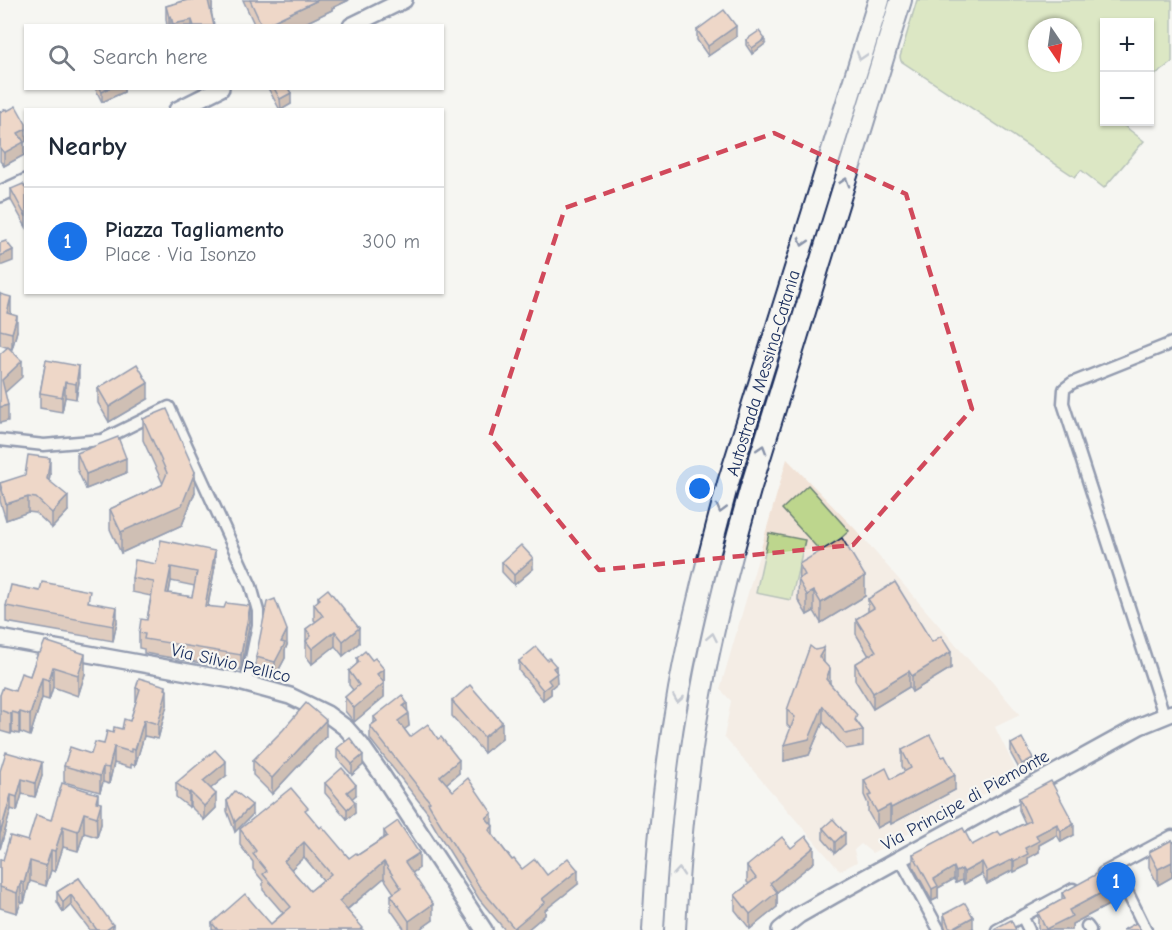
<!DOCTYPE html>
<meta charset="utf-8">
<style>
body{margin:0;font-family:"Comic Neue",sans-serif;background:#f2f2f3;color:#1f2937}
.controls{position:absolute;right:18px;top:18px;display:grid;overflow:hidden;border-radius:0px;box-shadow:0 2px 4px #0004}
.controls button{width:54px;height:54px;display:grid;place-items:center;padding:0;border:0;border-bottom:2px solid #e0e1e3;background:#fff;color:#1f2937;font:30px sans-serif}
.compass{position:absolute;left:1028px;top:18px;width:54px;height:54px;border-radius:50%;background:#fff;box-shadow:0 2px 4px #0004;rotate:167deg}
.you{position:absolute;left:700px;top:489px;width:21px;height:21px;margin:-15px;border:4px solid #fff;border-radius:50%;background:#1a73e8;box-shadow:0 0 0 9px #1a73e833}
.badge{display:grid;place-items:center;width:39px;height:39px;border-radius:50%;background:#1a73e8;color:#fff;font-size:20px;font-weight:700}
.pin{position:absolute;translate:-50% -50px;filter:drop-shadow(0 2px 3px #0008)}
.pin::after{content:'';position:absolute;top:32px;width:21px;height:18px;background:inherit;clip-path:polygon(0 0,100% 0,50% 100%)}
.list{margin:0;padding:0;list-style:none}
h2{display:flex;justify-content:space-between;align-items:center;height:78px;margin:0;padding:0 24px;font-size:26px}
h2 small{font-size:20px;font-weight:400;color:#747a83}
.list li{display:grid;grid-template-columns:39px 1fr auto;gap:18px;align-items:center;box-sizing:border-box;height:108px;padding:0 24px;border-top:2px solid #e0e1e3}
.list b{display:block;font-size:22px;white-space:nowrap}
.list p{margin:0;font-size:20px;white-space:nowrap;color:#747a83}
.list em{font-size:20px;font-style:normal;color:#747a83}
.icon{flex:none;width:33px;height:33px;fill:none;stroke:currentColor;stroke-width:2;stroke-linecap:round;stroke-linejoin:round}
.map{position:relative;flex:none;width:1172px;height:930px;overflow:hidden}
.search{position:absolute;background:#fff;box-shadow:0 2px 4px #0004;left:24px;top:24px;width:420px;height:66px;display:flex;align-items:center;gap:15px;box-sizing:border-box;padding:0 21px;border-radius:0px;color:#747a83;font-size:22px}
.panel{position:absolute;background:#fff;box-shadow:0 2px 4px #0004;left:24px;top:108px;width:420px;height:186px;border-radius:0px}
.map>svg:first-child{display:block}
.built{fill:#f1e2d6}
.green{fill:#bdd68d;stroke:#6c8276;stroke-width:1.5;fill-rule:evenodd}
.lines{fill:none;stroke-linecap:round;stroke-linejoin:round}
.street-casing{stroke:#1b2f5e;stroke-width:15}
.secondary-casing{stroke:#1b2f5e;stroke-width:20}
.highway-casing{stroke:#1b2f5e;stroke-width:24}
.street{stroke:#f6f6f2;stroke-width:10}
.secondary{stroke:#f6f6f2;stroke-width:15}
.highway{stroke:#f6f6f2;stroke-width:20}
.wall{fill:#c49981;stroke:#1b2f5e;stroke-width:1.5;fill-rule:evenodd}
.shaded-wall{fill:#a07d69;stroke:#1b2f5e;stroke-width:1.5}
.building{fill:#e4b296;stroke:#1b2f5e;stroke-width:1.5;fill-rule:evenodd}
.oneway{stroke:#8892a8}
.marked{fill:none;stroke:#d1495b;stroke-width:4.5;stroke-dasharray:12 8;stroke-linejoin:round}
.labels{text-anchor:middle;stroke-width:4.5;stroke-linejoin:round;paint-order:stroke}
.street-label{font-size:18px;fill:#1b2f5e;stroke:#f6f6f2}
</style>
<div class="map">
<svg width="1172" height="930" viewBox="0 0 1172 930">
<rect width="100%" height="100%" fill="#f6f6f2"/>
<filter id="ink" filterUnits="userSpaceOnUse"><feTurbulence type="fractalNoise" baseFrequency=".0167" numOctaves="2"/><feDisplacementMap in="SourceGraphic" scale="12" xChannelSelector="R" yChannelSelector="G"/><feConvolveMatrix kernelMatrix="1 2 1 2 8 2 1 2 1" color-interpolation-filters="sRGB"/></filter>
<g filter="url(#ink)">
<polygon class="built" points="787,459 856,530 975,667 988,677 1020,715 995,727 1019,776 872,853 861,844 854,850 857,862 840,871 724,737 731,701 720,689"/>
<g class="green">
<path d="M917 0H1172V62L1150 79V22H1104V122H1119L1144 141 1104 188 1081 170 1075 177 901 61 900 57ZM1037 27H1073V63H1037Z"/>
<polygon points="808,485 849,531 823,554 782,509"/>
<polygon points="769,533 805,540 791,600 756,593"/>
</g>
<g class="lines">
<defs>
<g id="street">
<polyline points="0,440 44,445 102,440 169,407 251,586 258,611 258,625 246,683"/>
<polyline points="1164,715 1063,403 1064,389 1072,383 1172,343"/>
<polyline points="900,858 939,930"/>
<polyline points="1115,867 1146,930"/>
<polyline points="1103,873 1172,836"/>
<polyline points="1022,916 1029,930"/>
<polyline points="1087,926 1090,930"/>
<polyline points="997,930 1073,889"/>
</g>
<g id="secondary">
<polyline points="351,26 404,0"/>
<polyline points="177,110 221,88"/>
<polyline points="0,194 26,182"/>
<polyline points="0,638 232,680 290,696 327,714 346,728 361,745 382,775 484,930"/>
<polyline points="780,930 799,915 834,895 1140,726 1172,713"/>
</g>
<g id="highway">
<path d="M653 930C657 849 665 768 679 689 692 619 710 551 728 483L879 0"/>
<path d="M675 930C679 851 686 772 701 694 713 625 731 557 750 490L901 0"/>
</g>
</defs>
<use href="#street" class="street-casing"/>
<use href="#secondary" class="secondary-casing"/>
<use href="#highway" class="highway-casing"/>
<use href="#street" class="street"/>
<use href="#secondary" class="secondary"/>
<use href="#highway" class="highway"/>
</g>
<g class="wall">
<polygon points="185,0 212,0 212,10 211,10 214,26 167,26 166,19 166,6"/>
<polygon points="243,0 349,0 332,8 332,10 299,26 255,26"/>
<polygon points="697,30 736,37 708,56 697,40"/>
<polygon points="746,40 765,44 752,54 746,45"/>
<polygon points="95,88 124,88 124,92 102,102"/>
<polygon points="268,88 288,88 291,104 280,110"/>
<polygon points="0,112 24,143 24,155 4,166 0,161"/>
<polygon points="11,189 26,189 26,227 11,200"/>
<polygon points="0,294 11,312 11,314 17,331 12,349 0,345"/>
<polygon points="46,360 79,382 76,399 65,397 62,412 40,408 40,393"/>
<polygon points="98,388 148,399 109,422 98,403"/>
<polygon points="143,419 195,492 182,525 121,553 110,529 110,509 162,485 163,484 143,440"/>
<polygon points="77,453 126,473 86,489 77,469"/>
<polygon points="50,474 49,481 68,511 52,528 36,513 28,512 6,520 0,501 0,483"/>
<polygon points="502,562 533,569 514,585 502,572"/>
<path d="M156 564 215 566 208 606 250 621 241 670 144 653V649L139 648V633L147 620 151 596 132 592V578ZM171 581 195 586 192 597 169 593Z"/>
<polygon points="799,564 865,596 821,623 814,611 807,615 798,600"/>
<polygon points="318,597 359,643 343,656 335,646 312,664 306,656 306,629 316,622 314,620 314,604 318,601"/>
<polygon points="868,599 932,642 951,668 912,692 909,687 873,709 855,680 855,664 869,656 856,634 856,619 868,612"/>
<polygon points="90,602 117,622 113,641 6,622 6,606"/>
<polygon points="287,645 285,650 285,658 275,677 256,673 256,657"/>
<polygon points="38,653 85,674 78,696 53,687 49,700 42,698 30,736 20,732 19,734 12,732 11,734 0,731 0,695 15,691 30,676"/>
<polygon points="357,658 372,660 384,669 384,697 354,722 345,711 345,697 353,690 349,685 349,671 357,664"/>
<polygon points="519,661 557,683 551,688 551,694 543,700 519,671"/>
<polygon points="824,663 830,684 863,730 863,746 846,749 823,722 809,755 784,761 791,729 787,725 787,710"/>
<polygon points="136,688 166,690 167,705 158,739 144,736 135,766 131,764 131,768 114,763 109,784 103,782 100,792 64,782 64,766 91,754 104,744 113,733 122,729 130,721 136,702"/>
<polygon points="452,701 502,738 484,753 452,716"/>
<polygon points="407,711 409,726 404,729 410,737 459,773 446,784 453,791 492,826 493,835 512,860 522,869 578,884 545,910 545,915 527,930 505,930 479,899 438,833 428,816 428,813 370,739 370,726 374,723 374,717"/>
<polygon points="326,736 272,794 253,775 253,760"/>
<polygon points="1011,744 1033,768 1022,774 1011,754"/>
<polygon points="337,748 363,765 352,775 337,758"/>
<polygon points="902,750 955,790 891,824 890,821 877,828 868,812 868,804 864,795 864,780 891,779 905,772 902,766"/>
<polygon points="0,771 42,776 35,797 22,794 17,811 11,809 0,849"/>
<polygon points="226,776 210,789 216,808 204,820 190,806 189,807 176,797 176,783"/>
<polygon points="325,783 356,795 352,798 355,813 347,819 325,793"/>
<polygon points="1019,798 1074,835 1061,842 1057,835 1039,845 1039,852 1028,858 1028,865 1014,872 1013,870 987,884 982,874 964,884 962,880 956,883 954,879 938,888 938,898 932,901 913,866 913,854 972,845 1001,835 1025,823 1019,810"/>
<polygon points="227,801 252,815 235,832 227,811"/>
<polygon points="98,803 101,824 97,837 84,833 78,851 63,847 55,872 51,870 46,886 30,881 24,903 21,902 17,913 0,908 0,859 3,860 28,841 51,820"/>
<path d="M308 814 320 828 349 858 358 855 384 838V831L419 868 412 873 433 920 419 930H405L391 910V895L394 893 384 878 347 910 363 930H212V923L271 924 283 913 263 890V881L253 869V862L240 845V829ZM304 857 323 880 310 891 291 869Z"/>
<polygon points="823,828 845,844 835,853 823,839"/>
<polygon points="1172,840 1172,877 1158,885 1149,867 1149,852"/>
<polygon points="791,848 814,862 777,892 777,907 750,929 735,910 735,895 749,884 747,882 747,866"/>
<polygon points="79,878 113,930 90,930 71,905 63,912 57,902 57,892"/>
<polygon points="1062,893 1122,898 1072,924 1072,930 1039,930 1038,928 1038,913 1062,900"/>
<polygon points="944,914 973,928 969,930 946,930 944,924"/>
</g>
<g class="shaded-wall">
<polygon points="207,0 212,0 212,10 207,11"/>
<polygon points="318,0 349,0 332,8 332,10 299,26 263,26"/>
<polygon points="171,16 171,26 169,26 169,17"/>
<polygon points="192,20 192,26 173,26 173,24"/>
<polygon points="736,26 736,37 708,56 708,46"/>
<polygon points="765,39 765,44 752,54 752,48"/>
<polygon points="109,88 124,88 124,92 102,102 102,92"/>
<polygon points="291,93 291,104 281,110 280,99"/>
<polygon points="26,129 26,141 24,143 24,155 4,166 4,153 18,133"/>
<polygon points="13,250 13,261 0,266 0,256"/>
<polygon points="11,297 11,312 7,328 7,313"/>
<polygon points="17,316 17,331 12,349 12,333"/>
<polygon points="22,361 22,377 2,395 2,380"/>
<polygon points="79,366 79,382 76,399 76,384"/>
<polygon points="65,382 65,397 62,412 62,397"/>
<polygon points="148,383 148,399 109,422 109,407"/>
<polygon points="8,405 8,421 0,423 0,407"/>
<polygon points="50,458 50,474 47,494 47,479"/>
<polygon points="126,458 126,473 86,489 86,474"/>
<polygon points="195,472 195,492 182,525 121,553 121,532"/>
<polygon points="68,496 68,511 52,528 52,513"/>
<polygon points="28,497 28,512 6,520 6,504"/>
<polygon points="215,551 215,566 205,621 205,606"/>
<polygon points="533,558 533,569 514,585 514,575"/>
<polygon points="171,567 171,581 166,607 166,593"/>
<polygon points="865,576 865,596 821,623 821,603"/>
<polygon points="814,591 814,611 807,615 807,595"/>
<polygon points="250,606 250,621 241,670 241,655"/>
<polygon points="117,607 117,622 113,641 113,626"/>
<polygon points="359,628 359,643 343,656 343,641"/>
<polygon points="287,630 287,645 285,650 285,658 275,677 275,662 281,642"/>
<polygon points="335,631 335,646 312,664 312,649"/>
<polygon points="824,648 824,664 819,657"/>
<polygon points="951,652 951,668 912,692 912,676"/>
<polygon points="85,654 85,674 78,696 78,675"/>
<polygon points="556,666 557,683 551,688 551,694 543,700 543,690 553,668"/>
<polygon points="53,667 53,687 49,700 49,680"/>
<polygon points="384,669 384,697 354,722 354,708 377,674"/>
<polygon points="830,669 830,685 826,679"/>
<polygon points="909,671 909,687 873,709 873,693"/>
<polygon points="42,678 42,698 30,736 30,715"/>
<polygon points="166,686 166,694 167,690 167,705 158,739 158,724"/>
<polygon points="407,703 409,726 398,734 398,721 403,706"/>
<polygon points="823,706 823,722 809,755 784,761 784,745"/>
<polygon points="12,712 12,732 11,734 11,714"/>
<polygon points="20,712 20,732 19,734 19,714"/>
<polygon points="144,720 144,736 135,766 135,750"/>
<polygon points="326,720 326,736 272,794 272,778"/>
<polygon points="502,722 502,738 484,753 484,737"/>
<polygon points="114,747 114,763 109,784 109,768"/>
<polygon points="363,755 363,765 352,775 352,764"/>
<polygon points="1033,758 1033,768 1022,774 1022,764"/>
<polygon points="459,760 459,773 440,789 440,776"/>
<polygon points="42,762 42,776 35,797 35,783"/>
<polygon points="226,762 226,776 203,795 203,781"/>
<polygon points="103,767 103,782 100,792 100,776"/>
<polygon points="955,775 955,790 891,824 891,808"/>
<polygon points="22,779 22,794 17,811 17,797"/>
<polygon points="356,785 356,795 347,803 347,792"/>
<polygon points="190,792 190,806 189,807 189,793"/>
<polygon points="98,794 98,811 101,803 101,824 97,837 96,802"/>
<polygon points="216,794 216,808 204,820 204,806"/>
<polygon points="11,795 11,809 0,849 0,834"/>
<polygon points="355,802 355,813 347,819 347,809"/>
<polygon points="252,805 252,815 235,832 235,822"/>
<polygon points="890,805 890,821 877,828 877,812"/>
<polygon points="84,813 84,833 78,851 78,831"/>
<polygon points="492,813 492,826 486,818"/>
<polygon points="1057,824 1057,835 1039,845 1039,852 1028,858 1028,865 1014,872 1014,861 1036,835"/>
<polygon points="1074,824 1074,835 1061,842 1061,831"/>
<polygon points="63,826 63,847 55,872 55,851"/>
<polygon points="493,826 493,840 489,830"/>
<polygon points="845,833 845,844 835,853 835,842"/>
<polygon points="304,842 304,857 284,876 284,861"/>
<polygon points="814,847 814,862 777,892 777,907 750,929 750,914 770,883"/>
<polygon points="51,850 51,870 46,886 46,866"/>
<polygon points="419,853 419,868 405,878 405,862"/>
<polygon points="1013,859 1013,870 987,884 987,872"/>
<polygon points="30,861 30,881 24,903 24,883"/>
<polygon points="384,862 384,878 339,916 339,901"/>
<polygon points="982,862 982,874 964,884 964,872"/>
<polygon points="1172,862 1172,877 1158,885 1158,869"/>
<polygon points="954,867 954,879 938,888 938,898 932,901 932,889 934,879"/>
<polygon points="962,869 962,880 956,883 956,872"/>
<polygon points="578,870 578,884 545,910 545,915 527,930 514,930 514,928 542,899"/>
<polygon points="21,882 21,902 17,913 17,893"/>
<polygon points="1122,882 1122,898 1072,924 1072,930 1046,930 1069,910"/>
<polygon points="71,895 71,905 63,912 63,902"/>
<polygon points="433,904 433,920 419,930 409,930 409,921"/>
<polygon points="973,917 973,928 969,930 953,930 953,928"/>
<polygon points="113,925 113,930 106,930"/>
</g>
<g class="building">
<polygon points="188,0 208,0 214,26 194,26 192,20 173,24 171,16 169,17 166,6"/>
<polygon points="250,0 318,0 263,26 262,26"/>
<polygon points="724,10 736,26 708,46 697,30"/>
<polygon points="759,31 765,39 752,48 746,40"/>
<polygon points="100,88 109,88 102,92"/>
<polygon points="274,88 288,88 291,93 280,99"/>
<polygon points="16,106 26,124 26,129 18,133 24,142 4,153 0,148 0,112 6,109 7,111"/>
<polygon points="23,184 26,189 26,217 11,189"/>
<polygon points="6,241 13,250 0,256 0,243"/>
<polygon points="0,294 11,297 7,313 17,316 12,333 0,330"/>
<polygon points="8,347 22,361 2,380 8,405 0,407 0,354"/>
<polygon points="46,360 79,366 76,384 65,382 62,397 40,393"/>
<polygon points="137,364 148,383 109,407 98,388"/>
<polygon points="167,409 195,472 182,505 121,532 110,509 162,485 167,473 143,419"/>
<polygon points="118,437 126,458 86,474 77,453"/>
<polygon points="28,455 50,458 47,479 68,496 52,513 36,498 28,497 6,504 0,483 25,475"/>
<polygon points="842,538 865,576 821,603 814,591 807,595 798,579 805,575 799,564"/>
<path d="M161 540 215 551 205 606 224 608 226 603 250 606 241 655 144 639 145 634 139 633 141 619 147 620 154 582 132 578 135 560 156 564ZM171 567 197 572 192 597 166 593Z"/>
<polygon points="521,545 533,558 514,575 502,562"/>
<polygon points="42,582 90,591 88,602 117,607 113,626 6,606 11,585 40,591"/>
<polygon points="895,582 932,642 941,636 951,652 912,676 909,671 873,693 855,664 876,651 856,619 874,608 868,599"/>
<polygon points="328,589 359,628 343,641 335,631 312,649 306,641 311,636 306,629 323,616 314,604 320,599 318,597"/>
<polygon points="275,599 287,630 281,642 285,643 275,662 256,657 267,602"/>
<polygon points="45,641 85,654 78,675 53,667 49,680 42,678 30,715 20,712 19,714 12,712 11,714 0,710 0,695 3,687 15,691 21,673 30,676 38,653 40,653"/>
<polygon points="810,646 815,650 824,648 819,657 830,669 826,679 857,715 855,720 863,730 846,734 823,706 809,739 784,745 795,717 787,710"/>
<polygon points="536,647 547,660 549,658 556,666 553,668 557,673 548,680 551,684 543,690 519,661"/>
<polygon points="365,651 372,660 375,658 384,669 377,674 384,683 354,708 345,697 359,685 349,671 359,662 357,658"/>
<polygon points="139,678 166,686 165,689 167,690 158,724 144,720 135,750 131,749 131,752 114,747 109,768 103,767 100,776 64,766 70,747 91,754 95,742 104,744 107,731 113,733 114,727 122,729 124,719 130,721 140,689 136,688"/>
<polygon points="470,685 502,722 484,737 452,701"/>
<polygon points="402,695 407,703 403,706 409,713 398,721 410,737 428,724 438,739 441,737 459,760 440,776 453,791 468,778 492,813 486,818 493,826 489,830 512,860 514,859 522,869 535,859 547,875 568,858 578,870 542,899 545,902 514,928 479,886 438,820 428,803 430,802 370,726 377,721 374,717"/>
<polygon points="306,703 326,720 272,778 253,760 283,730"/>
<polygon points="930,735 942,757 945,756 955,775 891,808 890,805 877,812 868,796 872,795 864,780 886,768 891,779 911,768 902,750"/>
<polygon points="350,738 363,755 352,764 337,748"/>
<polygon points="1022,738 1033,758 1022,764 1011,744"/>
<polygon points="215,750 226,762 203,781 216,794 204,806 190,792 189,793 176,783"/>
<polygon points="6,752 42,762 35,783 22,779 17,797 11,795 0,834 0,771"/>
<polygon points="342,768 356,785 347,792 355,802 347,809 325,783"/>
<polygon points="1051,781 1074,824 1061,831 1057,824 1036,835 1039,841 1025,848 1028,854 1014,861 1013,859 987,872 982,862 964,872 962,869 956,872 954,867 934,879 938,886 932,889 913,854 963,828 972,845 998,831 1001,835 1030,821 1019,798"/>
<polygon points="62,783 98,794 96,802 101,803 97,817 84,813 78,831 63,826 55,851 51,850 46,866 30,861 24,883 21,882 17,893 0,887 0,859 3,860 10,836 28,841 36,815 51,820"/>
<path d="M291 788 308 808 305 810 320 828 322 826 349 858 356 853 358 855 387 836 384 831 398 821 419 853 405 862 433 904 409 921 391 895 401 888 384 862 339 901 363 928 360 930H218L212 923 245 894 271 924 291 907 263 874 267 871 253 854 256 851 240 829ZM304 842 331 874 310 891 284 861Z"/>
<polygon points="235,791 252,805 235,822 227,801"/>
<polygon points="833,819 845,833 835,842 823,828"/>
<polygon points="806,836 814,847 770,883 777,892 750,914 735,895 756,878 747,866 782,837 791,848"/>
<polygon points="1172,840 1172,862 1158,869 1149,852"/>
<polygon points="1113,865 1122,882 1069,910 1072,916 1046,929 1038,913 1065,898 1062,893"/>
<polygon points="79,878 113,925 106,930 97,930 71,895 63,902 57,892"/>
<polygon points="965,903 973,917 953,928 949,927 944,914"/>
<polygon points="1011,920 1016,930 995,930 994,929"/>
<polygon points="1136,923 1141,930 1123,930"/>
</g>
<defs><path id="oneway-chevron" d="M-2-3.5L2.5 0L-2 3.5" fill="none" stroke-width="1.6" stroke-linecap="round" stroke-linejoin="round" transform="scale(1.5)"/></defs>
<g class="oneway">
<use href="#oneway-chevron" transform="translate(861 56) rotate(107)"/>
<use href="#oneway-chevron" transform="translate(845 182) rotate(-73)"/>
<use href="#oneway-chevron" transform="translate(803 242) rotate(107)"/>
<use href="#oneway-chevron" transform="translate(762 449) rotate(-73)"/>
<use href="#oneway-chevron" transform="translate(721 509) rotate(105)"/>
<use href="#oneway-chevron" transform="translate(712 637) rotate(-79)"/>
<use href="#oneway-chevron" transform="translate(678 699) rotate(99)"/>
<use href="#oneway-chevron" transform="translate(679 872) rotate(-85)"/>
</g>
</g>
<path d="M0 0H1172V930H0ZM774 133 906 194 972 409 853 545 599 570 490 437 565 208Z" fill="#f6f6f2" fill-opacity=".55" fill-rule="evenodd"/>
<path class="marked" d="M774 133 906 194 972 409 853 545 599 570 490 437 565 208Z"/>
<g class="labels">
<g class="street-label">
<text transform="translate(763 373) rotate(-73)" y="6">Autostrada Messina-Catania</text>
<text transform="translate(231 663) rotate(13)" y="6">Via Silvio Pellico</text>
<text transform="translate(965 800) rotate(-29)" y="6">Via Principe di Piemonte</text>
</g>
</g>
</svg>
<div class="controls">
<button>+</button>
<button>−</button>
</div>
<svg class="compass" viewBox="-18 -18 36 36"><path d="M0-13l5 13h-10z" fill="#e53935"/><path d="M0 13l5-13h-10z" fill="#747a83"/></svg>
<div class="you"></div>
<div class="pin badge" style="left:1116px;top:912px">1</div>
<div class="search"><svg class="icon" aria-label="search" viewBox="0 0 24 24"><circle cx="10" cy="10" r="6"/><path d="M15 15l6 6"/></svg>Search here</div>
<section class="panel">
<h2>Nearby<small></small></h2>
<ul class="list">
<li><span class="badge">1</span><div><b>Piazza Tagliamento</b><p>Place · Via Isonzo</p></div><em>300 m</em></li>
</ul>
</section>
</div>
